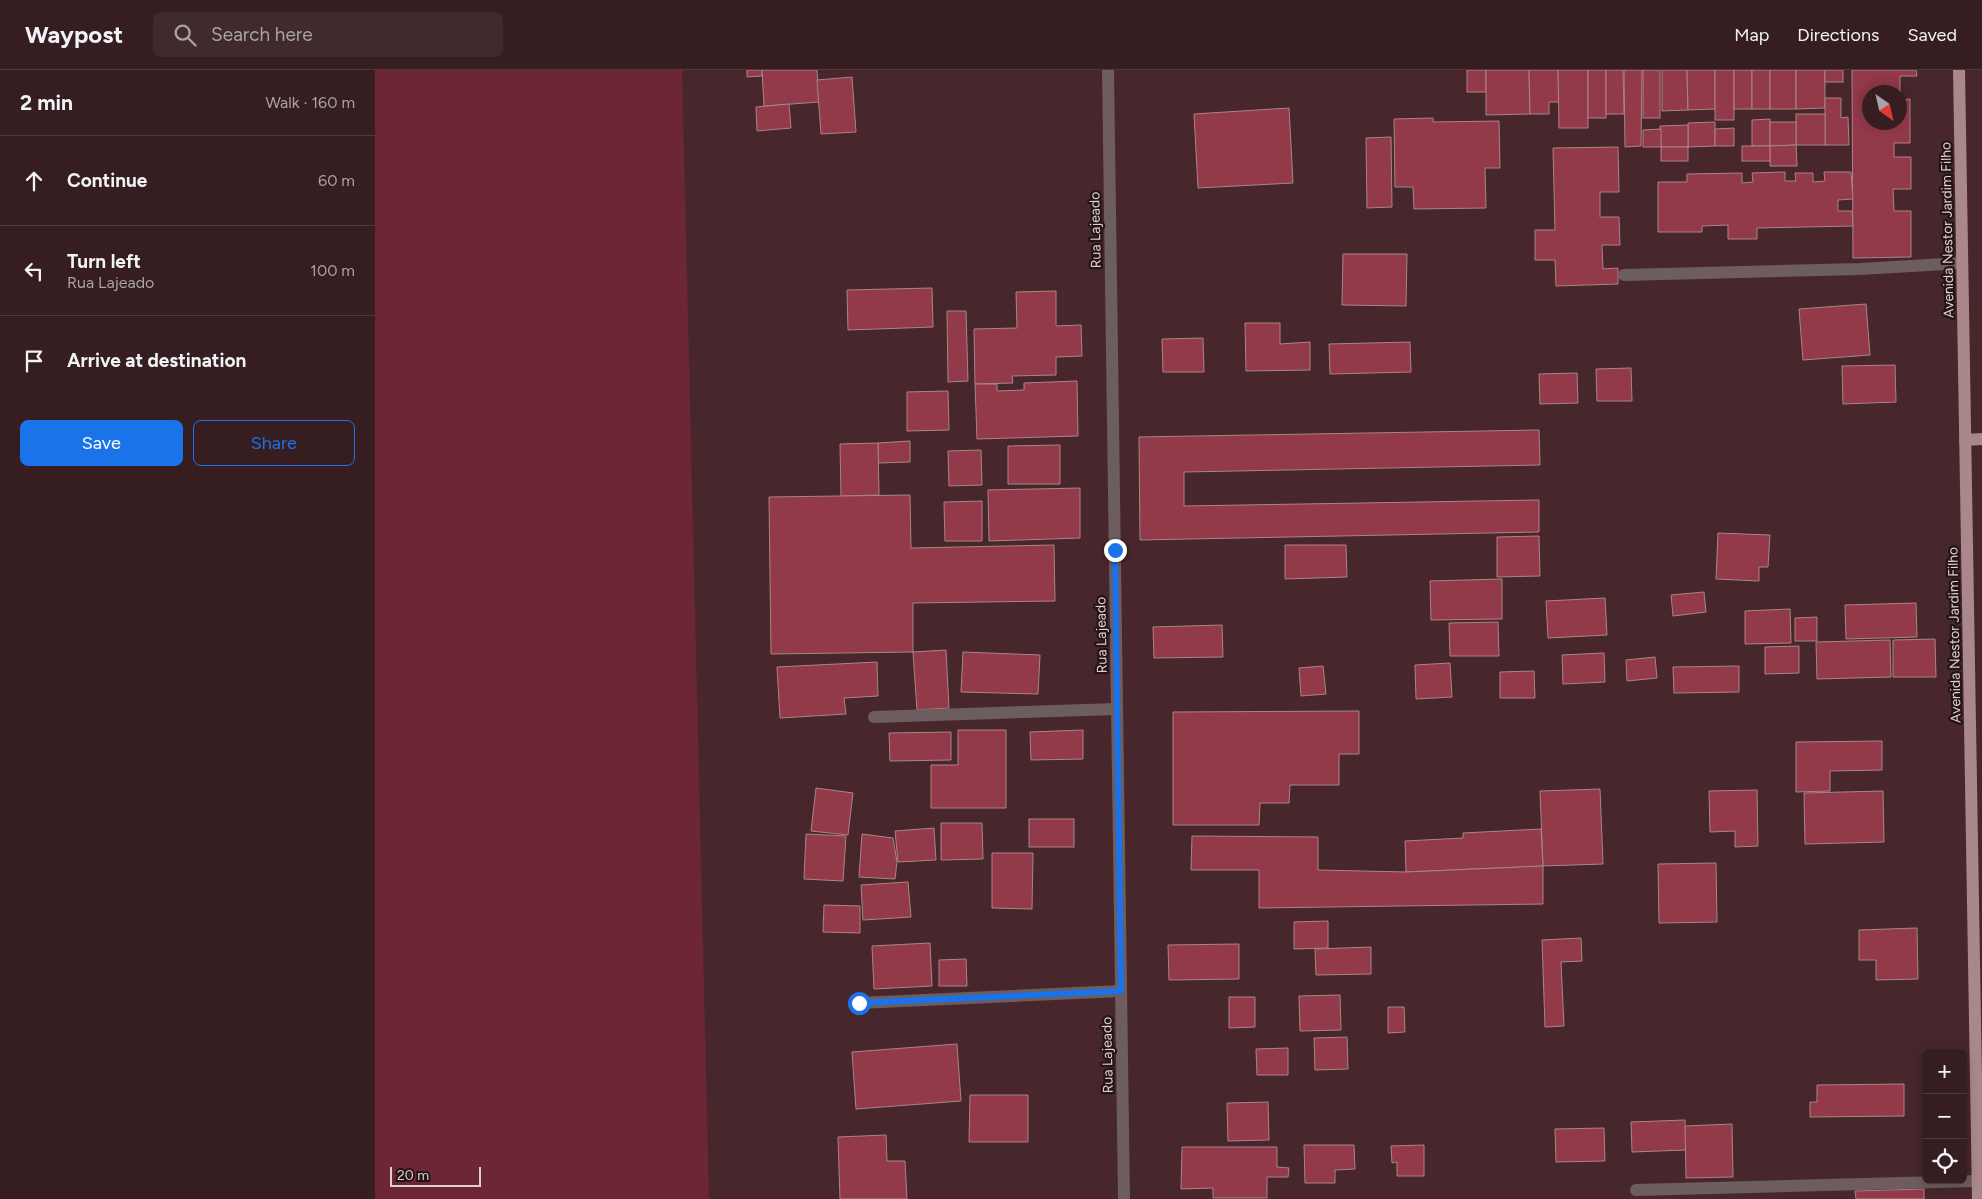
<!DOCTYPE html>
<meta charset="utf-8">
<style>
body{margin:0;font-family:Figtree,sans-serif;background:#402a2d;color:#f1f3f6}
.controls{position:absolute;right:15px;bottom:15px;display:grid;overflow:hidden;border-radius:8px;box-shadow:0 2px 12px #0003}
.controls button{width:45px;height:45px;display:grid;place-items:center;padding:0;border:0;border-bottom:1px solid #4f3b3e;background:#351d20;color:#f1f3f6;font:25px sans-serif}
.compass{position:absolute;left:1487px;top:15px;width:45px;height:45px;border-radius:50%;background:#351d20;box-shadow:0 2px 12px #0003;rotate:146deg}
.scale{position:absolute;left:15px;bottom:12px;width:91px;box-sizing:border-box;padding-left:5px;border:2px solid #e2cdcf;border-top:0;font-size:14px;line-height:18px;white-space:nowrap;color:#e2cdcf;-webkit-text-stroke:4px #231517;paint-order:stroke}
.stop{position:absolute;width:15px;height:15px;margin:-11px;border:4px solid #1a73e8;border-radius:50%;background:#fff}
.stop.end{background:#1a73e8;border-color:#fff;box-shadow:0 1px 5px #0008}
.list{margin:0;padding:0;list-style:none}
h2{display:flex;justify-content:space-between;align-items:center;height:65px;margin:0;padding:0 20px;font-size:21px}
h2 small{font-size:16px;font-weight:400;color:#aaa2a5}
.list li{display:grid;grid-template-columns:32px 1fr auto;gap:15px;align-items:center;box-sizing:border-box;height:90px;padding:0 20px;border-top:1px solid #4f3b3e}
.list b{display:block;font-size:19px;white-space:nowrap}
.list p{margin:0;font-size:16px;white-space:nowrap;color:#aaa2a5}
.list em{font-size:16px;font-style:normal;color:#aaa2a5}
.actions{display:flex;gap:10px;padding:15px 20px}
.actions a{flex:1;padding:11px 0;border:1px solid #1a73e8;border-radius:8px;text-align:center;font-size:18px;color:#1a73e8}
.actions .main{background:#1a73e8;color:#fff}
.icon{flex:none;width:28px;height:28px;fill:none;stroke:currentColor;stroke-width:2;stroke-linecap:round;stroke-linejoin:round}
.map{position:relative;flex:none;width:1607px;height:1129px;overflow:hidden}
header{display:flex;align-items:center;gap:30px;box-sizing:border-box;height:70px;padding:0 25px;background:#351d20;border-bottom:1px solid #4f3b3e}
header strong{font-size:24px}
nav{display:flex;gap:28px;margin-inline-start:auto;font-size:18px}
.search{width:350px;height:45px;background:#402a2d;display:flex;align-items:center;gap:12px;box-sizing:border-box;padding:0 18px;border-radius:8px;color:#aaa2a5;font-size:19px}
main{display:flex}
aside{flex:1;background:#351d20}
.map>svg:first-child{display:block}
.green{fill:#6d2734}
.building{fill:#92394a;stroke:#ab8488;fill-rule:evenodd}
.lines{fill:none;stroke-linecap:round;stroke-linejoin:round}
.minor{stroke:#6e5d5f;stroke-width:12}
.major{stroke:#a9878b;stroke-width:12}
.route{stroke:#1a73e8;stroke-width:6}
.labels{text-anchor:middle;stroke-width:4.5;stroke-linejoin:round;paint-order:stroke}
.street-label{font-size:14px;fill:#e2cdcf;stroke:#231517}
</style>
<header>
<strong>Waypost</strong>
<div class="search"><svg class="icon" aria-label="search" viewBox="0 0 24 24"><circle cx="10" cy="10" r="6"/><path d="M15 15l6 6"/></svg>Search here</div>
<nav><a>Map</a><a>Directions</a><a>Saved</a></nav>
</header>
<main>
<aside>
<h2>2 min<small>Walk · 160 m</small></h2>
<ul class="list">
<li><svg class="icon" aria-label="ahead" viewBox="0 0 24 24"><path d="M12 20V5M6 11l6-6 6 6"/></svg><div><b>Continue</b></div><em>60 m</em></li>
<li><svg class="icon" aria-label="left" viewBox="0 0 24 24"><path d="M17 20v-9H6M10 6l-5 5 5 5"/></svg><div><b>Turn left</b><p>Rua Lajeado</p></div><em>100 m</em></li>
<li><svg class="icon" aria-label="arrive" viewBox="0 0 24 24"><path d="M6 21V4h12l-3 4 3 4H6"/></svg><div><b>Arrive at destination</b></div></li>
</ul>
<div class="actions"><a class="main">Save</a><a>Share</a></div>
</aside>
<div class="map">
<svg width="1607" height="1129" viewBox="0 0 1607 1129">
<rect width="100%" height="100%" fill="#47272b"/>
<polygon class="green" points="0,0 307,0 334,1129 0,1129"/>
<g class="building">
<polygon points="372,0 387,0 387,6 372,7"/>
<polygon points="387,0 442,0 444,32 389,36"/>
<rect x="1092" y="0" width="19" height="22"/>
<polygon points="1111,0 1154,0 1155,44 1111,45"/>
<polygon points="1154,0 1183,0 1184,32 1174,32 1174,44 1155,44"/>
<polygon points="1183,0 1213,0 1213,58 1184,58"/>
<rect x="1213" y="0" width="18" height="48"/>
<polygon points="1231,0 1248,0 1249,44 1231,44"/>
<polygon points="1249,0 1267,0 1266,76 1250,77"/>
<rect x="1268" y="0" width="17" height="48"/>
<polygon points="1287,0 1312,0 1313,40 1287,41"/>
<polygon points="1312,0 1340,0 1340,39 1313,40"/>
<rect x="1340" y="0" width="19" height="50"/>
<rect x="1359" y="0" width="18" height="39"/>
<rect x="1377" y="0" width="18" height="39"/>
<rect x="1395" y="0" width="26" height="39"/>
<polygon points="1421,0 1450,0 1450,38 1421,39"/>
<rect x="1450" y="0" width="18" height="12"/>
<path d="M1477 0H1541L1542 6H1525V30L1535 29V73H1519V87H1536V119H1518L1519 141H1536V187L1478 188ZM1494 22H1524V52H1494Z"/>
<polygon points="477,7 481,62 446,64 442,10"/>
<polygon points="1450,28 1466,28 1466,48 1473,47 1474,75 1450,75"/>
<polygon points="414,34 416,58 382,61 381,37"/>
<polygon points="914,38 918,113 823,118 819,44"/>
<rect x="1421" y="44" width="29" height="31"/>
<polygon points="1058,48 1058,52 1124,51 1125,98 1110,98 1111,138 1039,139 1038,117 1020,117 1019,49"/>
<polygon points="1395,49 1395,76 1377,76 1377,50"/>
<polygon points="1340,52 1340,76 1313,77 1313,53"/>
<polygon points="1395,52 1421,52 1421,75 1395,76"/>
<polygon points="1313,55 1313,77 1286,77 1285,56"/>
<polygon points="1359,58 1359,76 1340,76 1340,59"/>
<polygon points="1286,59 1286,77 1268,77 1268,60"/>
<polygon points="1016,67 1017,137 992,138 991,68"/>
<polygon points="1421,75 1422,96 1395,96 1395,76"/>
<rect x="1367" y="76" width="28" height="15"/>
<polygon points="1243,77 1244,122 1225,122 1225,147 1244,147 1245,175 1227,175 1228,199 1243,198 1243,214 1181,216 1180,190 1160,190 1160,160 1180,160 1178,78"/>
<rect x="1286" y="77" width="27" height="14"/>
<polygon points="1410,102 1410,111 1421,111 1420,103 1438,103 1438,112 1450,111 1449,102 1476,102 1478,129 1463,130 1463,141 1477,141 1478,156 1382,158 1382,169 1353,169 1353,155 1327,156 1327,162 1283,162 1283,112 1312,112 1312,104 1367,103 1367,113 1378,112 1377,103"/>
<polygon points="968,184 1032,184 1031,236 967,235"/>
<polygon points="557,218 558,257 473,260 472,220"/>
<polygon points="681,221 681,256 706,255 707,286 681,287 681,305 637,306 638,313 600,314 599,259 642,258 641,222"/>
<polygon points="1491,234 1495,285 1428,290 1424,239"/>
<polygon points="572,241 591,241 593,311 573,312"/>
<polygon points="870,253 905,253 905,274 935,272 935,300 871,301"/>
<polygon points="828,268 829,302 788,302 787,269"/>
<polygon points="1035,272 1036,302 955,304 954,274"/>
<polygon points="1520,295 1521,332 1468,334 1467,296"/>
<polygon points="1256,298 1257,331 1222,331 1221,299"/>
<polygon points="1202,303 1203,333 1165,334 1164,304"/>
<polygon points="702,311 703,366 602,369 600,314 622,314 622,321 649,320 649,313"/>
<polygon points="573,321 574,360 532,361 532,322"/>
<polygon points="1164,360 1165,395 809,402 809,436 1164,430 1164,462 765,470 764,367"/>
<polygon points="535,371 535,392 503,393 503,373"/>
<polygon points="503,373 504,425 466,426 465,374"/>
<polygon points="685,375 685,414 633,414 633,376"/>
<polygon points="606,380 607,415 574,416 573,381"/>
<polygon points="705,418 705,468 614,471 613,420"/>
<polygon points="535,425 536,478 679,475 680,531 538,533 538,582 396,584 394,427"/>
<polygon points="607,431 607,471 570,471 569,432"/>
<polygon points="1343,463 1395,465 1393,497 1384,497 1384,511 1341,509"/>
<polygon points="1164,466 1165,506 1122,507 1122,467"/>
<polygon points="910,475 971,475 972,507 910,509"/>
<polygon points="1127,509 1127,549 1056,550 1055,511"/>
<polygon points="1329,522 1331,542 1298,546 1296,525"/>
<polygon points="1230,528 1232,565 1173,568 1171,531"/>
<polygon points="1541,533 1542,567 1471,569 1470,535"/>
<polygon points="1415,539 1416,573 1370,574 1370,541"/>
<polygon points="1442,547 1442,571 1420,571 1420,548"/>
<polygon points="1123,552 1124,586 1075,586 1074,553"/>
<polygon points="847,555 848,587 779,588 778,557"/>
<polygon points="1560,569 1561,607 1518,607 1518,570"/>
<polygon points="1515,570 1516,607 1442,609 1441,572"/>
<polygon points="1424,576 1424,603 1390,604 1390,577"/>
<polygon points="571,580 574,638 542,640 538,582"/>
<polygon points="588,582 665,585 663,624 586,622"/>
<polygon points="1229,583 1230,612 1188,614 1187,585"/>
<polygon points="1280,587 1282,608 1252,611 1251,590"/>
<polygon points="502,592 503,626 469,628 471,644 405,648 402,597"/>
<polygon points="1075,593 1077,627 1041,629 1040,595"/>
<polygon points="948,596 951,624 926,626 924,598"/>
<polygon points="1364,596 1364,622 1299,623 1298,597"/>
<polygon points="1159,601 1160,628 1125,628 1125,602"/>
<polygon points="984,641 984,684 964,684 964,715 915,715 914,733 885,733 884,755 798,755 798,642"/>
<polygon points="583,660 631,660 631,738 556,738 556,695 583,695"/>
<polygon points="708,660 708,689 656,690 655,662"/>
<polygon points="576,662 576,690 515,691 514,663"/>
<polygon points="1507,671 1507,700 1455,701 1455,721 1421,722 1421,672"/>
<polygon points="441,718 478,723 473,765 436,761"/>
<polygon points="1225,719 1228,794 1168,796 1165,721"/>
<polygon points="1382,720 1383,776 1360,777 1360,761 1335,762 1334,721"/>
<polygon points="1508,721 1509,772 1430,774 1429,723"/>
<rect x="654" y="749" width="45" height="28"/>
<polygon points="566,753 607,753 608,789 566,790"/>
<polygon points="559,758 561,790 523,792 520,761"/>
<polygon points="1166,759 1168,796 1031,802 1030,771 1088,768 1088,763"/>
<polygon points="431,764 471,766 468,811 429,809"/>
<polygon points="487,764 518,768 522,792 520,809 484,807"/>
<polygon points="817,766 943,767 943,800 1031,802 1168,796 1168,834 884,838 884,800 816,800"/>
<polygon points="617,783 658,783 657,839 617,838"/>
<polygon points="1341,793 1342,852 1284,853 1283,794"/>
<polygon points="533,812 536,847 488,850 486,815"/>
<polygon points="449,835 485,836 485,863 448,862"/>
<polygon points="953,851 953,878 919,879 919,852"/>
<polygon points="1542,858 1543,909 1501,910 1501,890 1484,890 1484,860"/>
<polygon points="1206,868 1207,891 1186,892 1189,956 1170,957 1167,870"/>
<polygon points="555,873 557,916 499,919 497,876"/>
<polygon points="864,874 864,909 794,910 793,875"/>
<polygon points="996,877 996,904 941,905 940,879"/>
<polygon points="591,889 592,916 564,916 564,890"/>
<polygon points="965,925 966,960 925,961 924,926"/>
<polygon points="854,927 880,927 880,957 854,958"/>
<polygon points="1013,937 1029,937 1030,962 1013,963"/>
<polygon points="972,967 973,999 940,1000 939,968"/>
<polygon points="582,974 586,1031 481,1039 477,982"/>
<polygon points="913,978 913,1005 882,1005 881,979"/>
<polygon points="1529,1014 1529,1046 1435,1047 1435,1032 1442,1032 1442,1015"/>
<polygon points="595,1025 653,1025 653,1072 594,1072"/>
<polygon points="893,1032 894,1070 853,1071 852,1033"/>
<polygon points="1310,1050 1311,1080 1257,1082 1256,1052"/>
<polygon points="1357,1054 1358,1107 1311,1108 1310,1056"/>
<polygon points="1229,1058 1230,1091 1181,1092 1180,1059"/>
<polygon points="511,1065 512,1091 530,1091 532,1129 465,1129 463,1067"/>
<polygon points="929,1075 979,1075 980,1099 960,1100 960,1113 930,1113"/>
<polygon points="1049,1075 1049,1106 1022,1106 1022,1092 1017,1093 1016,1076"/>
<polygon points="807,1077 902,1077 902,1097 914,1098 913,1107 892,1107 892,1128 838,1128 838,1118 806,1119"/>
<polygon points="1549,1119 1549,1129 1481,1129 1480,1121"/>
</g>
<g class="lines">
<g class="minor">
<polyline points="733,0 749,1129"/>
<polyline points="1249,205 1485,199 1587,193"/>
<polyline points="499,647 742,639"/>
<polyline points="484,933 746,921"/>
<polyline points="1261,1120 1603,1111"/>
</g>
<g class="major">
<polyline points="1584,0 1603,1129"/>
<polyline points="1590,370 1607,369"/>
</g>
</g>
<g class="lines">
<polyline class="route" points="484,933 746,921 740,480"/>
</g>
<g class="labels">
<g class="street-label">
<text transform="translate(720 160) rotate(-91)" y="5">Rua Lajeado</text>
<text transform="translate(1572 160) rotate(-91)" y="5">Avenida Nestor Jardim Filho</text>
<text transform="translate(726 565) rotate(-91)" y="5">Rua Lajeado</text>
<text transform="translate(1579 565) rotate(-91)" y="5">Avenida Nestor Jardim Filho</text>
<text transform="translate(732 985) rotate(-91)" y="5">Rua Lajeado</text>
</g>
</g>
</svg>
<div class="controls">
<button>+</button>
<button>−</button>
<button><svg class="icon" aria-label="locate" viewBox="0 0 24 24"><circle cx="12" cy="12" r="6"/><path d="M12 2v4M12 18v4M2 12h4M18 12h4"/></svg></button>
</div>
<svg class="compass" viewBox="-18 -18 36 36"><path d="M0-13l5 13h-10z" fill="#e53935"/><path d="M0 13l5-13h-10z" fill="#aaa2a5"/></svg>
<div class="scale">20 m</div>
<div class="stop" style="left:484px;top:933px"></div>
<div class="stop end" style="left:740px;top:480px"></div>
</div>
</main>
